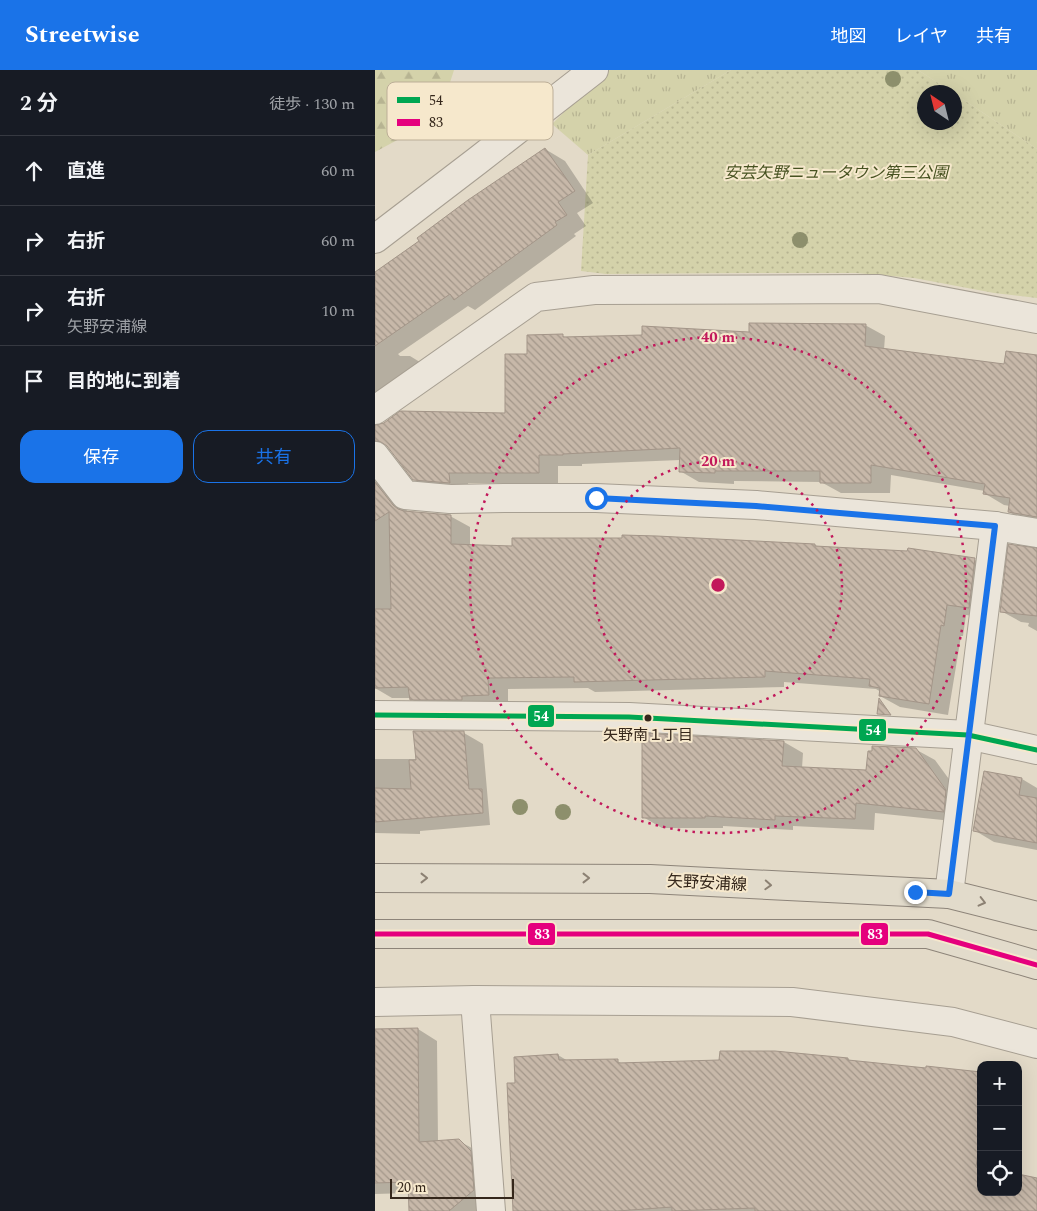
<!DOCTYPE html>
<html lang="ja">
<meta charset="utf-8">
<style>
body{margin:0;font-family:Spectral,"Noto Sans JP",serif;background:#20242c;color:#f1f3f6}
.controls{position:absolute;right:15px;bottom:15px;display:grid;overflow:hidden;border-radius:10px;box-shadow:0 5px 20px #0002}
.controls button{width:45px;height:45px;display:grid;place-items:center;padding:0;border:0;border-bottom:1px solid #363941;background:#171b24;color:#f1f3f6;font:25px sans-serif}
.compass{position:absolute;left:542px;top:15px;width:45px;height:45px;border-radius:50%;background:#171b24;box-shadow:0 5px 20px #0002;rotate:325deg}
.scale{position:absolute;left:15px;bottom:12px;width:124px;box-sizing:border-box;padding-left:5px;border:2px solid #35271b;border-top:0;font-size:14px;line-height:18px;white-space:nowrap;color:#35271b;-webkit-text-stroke:4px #f6e8cc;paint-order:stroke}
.stop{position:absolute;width:15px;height:15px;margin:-11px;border:4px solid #1a73e8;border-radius:50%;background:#fff}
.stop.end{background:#1a73e8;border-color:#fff;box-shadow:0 1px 5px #0008}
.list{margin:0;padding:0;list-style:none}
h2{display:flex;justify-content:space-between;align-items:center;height:65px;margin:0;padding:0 20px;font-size:21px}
h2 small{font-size:16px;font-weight:400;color:#9ea1a6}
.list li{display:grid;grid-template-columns:32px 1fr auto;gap:15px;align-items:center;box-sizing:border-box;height:70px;padding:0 20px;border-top:1px solid #363941}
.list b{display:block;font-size:19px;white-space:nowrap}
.list p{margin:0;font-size:16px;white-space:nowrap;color:#9ea1a6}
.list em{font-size:16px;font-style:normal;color:#9ea1a6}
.actions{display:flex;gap:10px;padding:15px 20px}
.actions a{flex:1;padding:11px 0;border:1px solid #1a73e8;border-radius:15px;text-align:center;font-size:18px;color:#1a73e8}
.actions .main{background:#1a73e8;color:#fff}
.icon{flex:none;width:28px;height:28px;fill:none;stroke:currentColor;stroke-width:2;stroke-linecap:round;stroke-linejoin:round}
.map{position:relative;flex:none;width:662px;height:1141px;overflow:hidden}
header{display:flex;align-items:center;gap:30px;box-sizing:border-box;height:70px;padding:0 25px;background:#1a73e8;color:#fff}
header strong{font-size:24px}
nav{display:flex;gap:28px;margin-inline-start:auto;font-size:18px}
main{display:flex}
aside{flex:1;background:#171b24}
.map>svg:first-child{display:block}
.grass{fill:url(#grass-tufts)}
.forest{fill:url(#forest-firs)}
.park{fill:url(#park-dots)}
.shadow{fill:#0003}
.building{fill:url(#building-back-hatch);stroke:#a39588}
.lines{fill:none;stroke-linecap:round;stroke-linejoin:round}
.minor-casing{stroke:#a79f92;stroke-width:30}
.major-casing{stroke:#8d8479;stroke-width:30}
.minor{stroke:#ebe5da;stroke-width:28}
.major{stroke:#e2dbcb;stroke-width:28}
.bus-1-casing{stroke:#f6e8cc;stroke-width:9}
.bus-2-casing{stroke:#f6e8cc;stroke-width:9}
.bus-1{stroke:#00a651;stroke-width:5}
.bus-2{stroke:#e5007d;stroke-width:5}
.tree{fill:#8d8f6c}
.oneway{stroke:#8c8173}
.route{stroke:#1a73e8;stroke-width:6}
.ring{fill:none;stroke:#c2185b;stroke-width:2.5;stroke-dasharray:2.5 5}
.bus-dot{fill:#35271b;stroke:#f6e8cc;stroke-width:2}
.labels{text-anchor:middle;stroke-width:4;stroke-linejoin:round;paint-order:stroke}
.bus-label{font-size:15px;fill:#35271b;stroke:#f6e8cc}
.park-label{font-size:16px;font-style:italic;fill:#475221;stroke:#f6e8cc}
.street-label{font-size:16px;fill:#35271b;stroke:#f6e8cc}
.key{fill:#f6e8cc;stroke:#bcae97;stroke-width:1}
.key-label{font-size:14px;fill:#35271b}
.centre{fill:#c2185b;stroke:#f6e8cc;stroke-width:2.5}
.ring-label{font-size:15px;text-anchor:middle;font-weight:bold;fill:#c2185b;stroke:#f6e8cc;stroke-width:4;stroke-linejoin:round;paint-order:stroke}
.line-badge{stroke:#f6e8cc;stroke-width:2}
.badge-label{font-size:14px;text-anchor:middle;font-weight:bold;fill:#fff}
</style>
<header>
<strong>Streetwise</strong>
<nav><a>地図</a><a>レイヤ</a><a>共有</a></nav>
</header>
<main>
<aside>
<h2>2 分<small>徒歩 · 130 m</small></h2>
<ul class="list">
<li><svg class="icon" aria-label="ahead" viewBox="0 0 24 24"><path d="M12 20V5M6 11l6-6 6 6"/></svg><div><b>直進</b></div><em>60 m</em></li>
<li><svg class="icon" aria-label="right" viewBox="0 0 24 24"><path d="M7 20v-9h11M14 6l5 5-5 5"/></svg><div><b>右折</b></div><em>60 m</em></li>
<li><svg class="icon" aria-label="right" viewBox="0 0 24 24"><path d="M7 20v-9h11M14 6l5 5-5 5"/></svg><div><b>右折</b><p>矢野安浦線</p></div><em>10 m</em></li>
<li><svg class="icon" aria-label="arrive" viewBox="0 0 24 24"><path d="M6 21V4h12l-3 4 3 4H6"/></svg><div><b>目的地に到着</b></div></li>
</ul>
<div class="actions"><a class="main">保存</a><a>共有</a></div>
</aside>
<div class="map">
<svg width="662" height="1141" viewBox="0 0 662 1141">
<defs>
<pattern id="grass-tufts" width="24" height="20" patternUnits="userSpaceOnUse" patternTransform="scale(1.25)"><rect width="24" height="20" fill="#d4d2aa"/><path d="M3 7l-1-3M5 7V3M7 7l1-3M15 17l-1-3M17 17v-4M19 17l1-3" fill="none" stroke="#b7b492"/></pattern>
<pattern id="forest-firs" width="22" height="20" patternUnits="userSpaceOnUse" patternTransform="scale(1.25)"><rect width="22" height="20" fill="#d4d2aa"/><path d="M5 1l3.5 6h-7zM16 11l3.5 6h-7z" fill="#b7b492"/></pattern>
<pattern id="park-dots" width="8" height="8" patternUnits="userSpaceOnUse" patternTransform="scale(1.25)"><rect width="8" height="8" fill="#d4d2aa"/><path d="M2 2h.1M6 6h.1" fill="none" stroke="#b7b492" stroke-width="1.8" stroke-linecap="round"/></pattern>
<pattern id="building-back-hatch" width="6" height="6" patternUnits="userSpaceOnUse" patternTransform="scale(1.25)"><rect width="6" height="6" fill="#c7b8a9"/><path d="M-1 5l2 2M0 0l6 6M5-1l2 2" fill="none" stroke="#a29689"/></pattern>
</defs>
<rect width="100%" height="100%" fill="#e3dac8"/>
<g class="grass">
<polygon points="232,0 356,0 213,85 177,54"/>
<polygon points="543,0 662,0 662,79 580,24 580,22 577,22"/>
</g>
<polygon class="forest" points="0,0 79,0 72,22 54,53 0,82"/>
<polygon class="park" points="356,0 543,0 577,22 550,22 550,52 580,52 580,24 662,79 662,228 619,223 539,208 481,203 371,203 231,204 206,201 213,85"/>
<g class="shadow">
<polygon points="170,79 190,91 218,133 202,143 211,156 199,164 201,166 100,240 93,236 23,284 25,286 35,286 53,297 0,335 0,203"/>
<polygon points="490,255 510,266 509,280 630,296 662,286 662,454 654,453 634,442 635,436 629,435 609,423 610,421 516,405 515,423 466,423 446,412 359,411 359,414 324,412 305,401 305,390 207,394 207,396 183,396 183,413 93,413 94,424 59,421 39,409 131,345 154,285 188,266 192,268 375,264"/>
<polygon points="0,404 7,408 33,442 75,446 95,457 95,476 138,478 440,475 444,477 600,490 619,501 613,548 591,545 588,566 586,566 573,645 525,637 505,626 506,622 501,619 409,612 409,617 220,622 213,618 133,619 133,636 56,640 36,629 36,628 17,628 0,618"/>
<polygon points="662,479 662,561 653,556 654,553 646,552 626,541"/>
<polygon points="89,663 108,674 115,755 45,761 45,764 0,763 0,689 42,689"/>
<polygon points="409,672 428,683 427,698 492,701 540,679 560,690 590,731 587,752 500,743 499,760 418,756 418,760 348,756 348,758 287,758 268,747"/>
<polygon points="610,702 647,709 662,718 662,780 619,772 599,760"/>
<polygon points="43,959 62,971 63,1072 84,1071 104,1082 106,1141 35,1141 35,1123 0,1124 0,960"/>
<polygon points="183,985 193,991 242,991 248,994 473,989 478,992 606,1004 606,1122 643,1122 662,1109 662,1141 140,1141 141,1014"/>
</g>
<g class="building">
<polygon points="170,78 200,121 183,132 192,145 180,152 182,155 79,230 75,224 0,276 0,202 44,171 42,168 93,130"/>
<polygon points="374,253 491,254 490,276 629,294 631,281 662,285 662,447 633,442 635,428 608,424 610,414 496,395 496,413 445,413 445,401 340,401 340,403 304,402 305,378 188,384 188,385 164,385 164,403 74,403 75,413 38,410 12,376 6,372 0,371 0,355 9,353 25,341 130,343 130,284 152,284 152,265 188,264 188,267 267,265 267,256 374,262"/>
<polygon points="0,412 18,435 23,439 29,441 76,445 76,474 137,476 137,468 247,468 247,465 282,466 440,474 440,476 532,481 533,478 600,488 594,538 572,535 569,556 566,555 554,634 504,626 505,618 494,616 495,609 390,601 390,607 199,612 199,607 113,608 114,625 87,626 87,630 35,630 33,617 0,618 0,539 16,539 14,442 0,451"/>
<polygon points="633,474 662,478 662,546 625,542"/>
<polygon points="504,628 516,645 502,644"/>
<polygon points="38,661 89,661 94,719 107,719 108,743 0,752 0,718 36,719 34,690 41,690"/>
<polygon points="267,663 409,671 407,696 491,700 493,681 497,681 497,676 541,678 571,720 569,742 481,733 480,749 400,746 400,750 330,746 330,748 267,748"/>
<polygon points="609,701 647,708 644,725 662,728 662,773 598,761"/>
<polygon points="43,958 44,1072 84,1069 96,1081 99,1120 74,1141 34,1141 33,1112 0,1113 0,959"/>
<polygon points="345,981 400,981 473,988 473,990 551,998 551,996 606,1002 606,1060 601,1097 606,1098 606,1122 643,1122 643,1104 662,1108 662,1141 380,1141 380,1138 297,1141 297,1137 242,1141 138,1141 132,1013 140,1013 139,987 183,984 184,990 243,989 243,993 344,990"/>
</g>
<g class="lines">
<defs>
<g id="minor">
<polyline points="0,169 102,91 219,0"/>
<polyline points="0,340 161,227 219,220 504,219 662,249"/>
<polyline points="0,386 30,425 75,429 129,428 221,428 381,435 620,456 662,463"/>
<polyline points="0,645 254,647 593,665 662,680"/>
<polyline points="574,824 620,456"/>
<polyline points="100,930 116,1141"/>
<polyline points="0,932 100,930 417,932 578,952 662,974"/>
</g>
<g id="major">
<polyline points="0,808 275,809 574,824 662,846"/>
<polyline points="0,864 553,864 662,895"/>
</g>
</defs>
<use href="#minor" class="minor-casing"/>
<use href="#major" class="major-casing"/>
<use href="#minor" class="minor"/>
<use href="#major" class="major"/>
<defs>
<polyline id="bus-1" points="0,645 254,647 593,665 662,680"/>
<polyline id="bus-2" points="0,864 553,864 662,895"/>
</defs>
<use href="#bus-1" class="bus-1-casing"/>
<use href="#bus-2" class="bus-2-casing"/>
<use href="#bus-1" class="bus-1"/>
<use href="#bus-2" class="bus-2"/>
</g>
<g class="tree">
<circle cx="518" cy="9" r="8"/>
<circle cx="425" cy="170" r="8"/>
<circle cx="145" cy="737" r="8"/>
<circle cx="188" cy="742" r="8"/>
</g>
<defs><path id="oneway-chevron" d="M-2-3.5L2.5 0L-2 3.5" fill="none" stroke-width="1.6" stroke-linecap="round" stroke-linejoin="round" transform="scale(1.25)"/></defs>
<g class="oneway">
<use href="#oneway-chevron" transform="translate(49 808)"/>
<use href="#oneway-chevron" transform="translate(211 808)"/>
<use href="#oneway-chevron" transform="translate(393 815) rotate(3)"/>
<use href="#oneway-chevron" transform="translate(607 832) rotate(14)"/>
</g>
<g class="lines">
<polyline class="route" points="221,428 381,436 620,456 574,824 540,822"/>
</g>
<g class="ring">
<circle cx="343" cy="515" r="124"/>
<circle cx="343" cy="515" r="248"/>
</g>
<circle class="bus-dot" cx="273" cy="648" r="4.5"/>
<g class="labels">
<g class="bus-label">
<text x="273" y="670">矢野南１丁目</text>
</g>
<g class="park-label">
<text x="461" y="108">安芸矢野ニュータウン第三公園</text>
</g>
<g class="street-label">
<text transform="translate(332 812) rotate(3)" y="6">矢野安浦線</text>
</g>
</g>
<rect x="12" y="12" width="166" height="58" rx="8" class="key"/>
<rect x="22" y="27" width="23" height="6" fill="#00a651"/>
<rect x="22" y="49" width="23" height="7" fill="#e5007d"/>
<g class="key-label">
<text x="54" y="35">54</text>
<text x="54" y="57">83</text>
</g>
<circle cx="343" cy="515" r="8" class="centre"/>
<g class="ring-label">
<text x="343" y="272">40 m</text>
<text x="343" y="396">20 m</text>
</g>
<g class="line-badge">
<rect x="152" y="634" width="28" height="24" rx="5" fill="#00a651"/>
<rect x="483" y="648" width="29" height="24" rx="5" fill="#00a651"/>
<rect x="152" y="852" width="29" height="24" rx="5" fill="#e5007d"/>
<rect x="485" y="852" width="29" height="24" rx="5" fill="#e5007d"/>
</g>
<g class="badge-label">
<text x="166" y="651">54</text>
<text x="498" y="665">54</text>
<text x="167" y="869">83</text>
<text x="500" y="869">83</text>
</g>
</svg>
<div class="controls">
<button>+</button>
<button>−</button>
<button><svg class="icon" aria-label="locate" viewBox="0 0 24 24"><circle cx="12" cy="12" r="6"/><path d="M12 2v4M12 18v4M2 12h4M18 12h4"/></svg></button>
</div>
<svg class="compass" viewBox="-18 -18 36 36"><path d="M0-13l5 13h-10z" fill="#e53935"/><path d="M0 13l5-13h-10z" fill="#9ea1a6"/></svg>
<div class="scale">20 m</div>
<div class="stop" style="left:221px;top:428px"></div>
<div class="stop end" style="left:540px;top:822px"></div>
</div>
</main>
